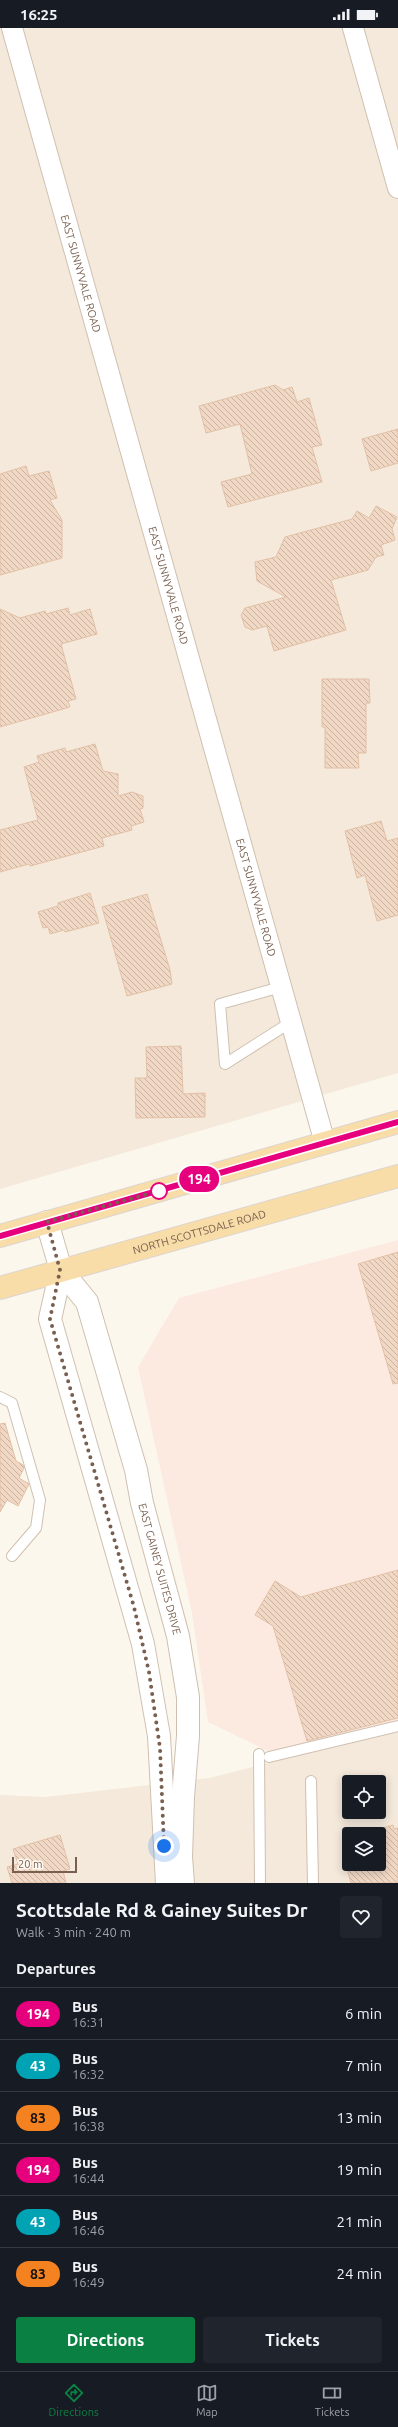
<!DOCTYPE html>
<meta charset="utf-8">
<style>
body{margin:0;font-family:Ubuntu,sans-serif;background:#20242c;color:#f1f3f6;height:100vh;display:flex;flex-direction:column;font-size:15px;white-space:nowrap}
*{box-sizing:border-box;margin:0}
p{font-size:13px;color:#9ea1a6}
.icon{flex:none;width:22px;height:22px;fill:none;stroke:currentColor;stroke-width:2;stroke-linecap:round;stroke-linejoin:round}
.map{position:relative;height:1855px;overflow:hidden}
.panel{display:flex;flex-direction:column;background:#171b24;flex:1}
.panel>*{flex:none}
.badge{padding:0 8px;border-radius:13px;font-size:14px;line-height:26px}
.fabs{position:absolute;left:342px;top:1747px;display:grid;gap:8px}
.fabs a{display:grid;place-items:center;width:44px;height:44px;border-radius:4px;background:#171b24;box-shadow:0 2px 10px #0003;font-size:20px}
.scale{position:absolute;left:12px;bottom:10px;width:65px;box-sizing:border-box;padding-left:4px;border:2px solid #785f4f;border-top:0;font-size:11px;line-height:14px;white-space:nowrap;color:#785f4f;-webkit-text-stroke:3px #fffbf3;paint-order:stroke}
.you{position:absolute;width:20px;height:20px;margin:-10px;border:3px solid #fff;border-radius:50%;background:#1a73e8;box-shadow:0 0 0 6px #1a73e833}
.map>.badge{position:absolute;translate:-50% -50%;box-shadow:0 0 0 2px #fff}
h2{padding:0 16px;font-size:15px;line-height:36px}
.round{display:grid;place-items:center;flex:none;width:42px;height:42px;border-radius:4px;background:#20242c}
.headline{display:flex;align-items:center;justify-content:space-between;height:68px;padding:0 16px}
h1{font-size:19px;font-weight:600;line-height:30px}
.button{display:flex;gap:8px;margin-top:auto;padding:8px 16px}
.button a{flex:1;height:46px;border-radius:4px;background:#0b8043;color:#fff;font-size:16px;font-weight:600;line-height:46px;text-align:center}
.button a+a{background:#20242c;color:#f1f3f6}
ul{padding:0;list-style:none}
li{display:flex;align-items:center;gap:12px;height:52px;padding:0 16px;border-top:1px solid #363941}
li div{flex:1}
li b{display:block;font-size:15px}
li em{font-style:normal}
li .badge{min-width:44px;font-weight:700;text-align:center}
.status{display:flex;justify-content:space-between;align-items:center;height:28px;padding:0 20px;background:#171b24;direction:ltr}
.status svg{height:11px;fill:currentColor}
.tabs{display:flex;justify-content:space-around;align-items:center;height:56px;border-top:1px solid #363941;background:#171b24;font-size:11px;color:#9ea1a6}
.tabs a{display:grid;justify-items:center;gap:2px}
.tabs .current{color:#0b8043}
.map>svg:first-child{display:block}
.residential{fill:#f4e9db;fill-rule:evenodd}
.commercial{fill:#fceae1}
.building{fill:url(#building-back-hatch);stroke:#e3c0a5}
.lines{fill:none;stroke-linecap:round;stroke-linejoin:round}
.service-casing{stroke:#cfc0b1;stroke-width:12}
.minor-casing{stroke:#cfc0b1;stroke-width:22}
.tertiary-casing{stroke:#cfc0b1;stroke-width:24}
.primary-casing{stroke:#dcd5d1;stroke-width:24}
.service{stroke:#fff;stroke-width:10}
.minor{stroke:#fff;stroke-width:20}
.tertiary{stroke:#fff;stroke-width:22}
.primary{stroke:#f8dda8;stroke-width:22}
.line-casing{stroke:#fff;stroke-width:9}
.line{stroke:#e6007e;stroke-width:6}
.walk{stroke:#785f4f;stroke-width:4;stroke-dasharray:0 7.2}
.stop-dot{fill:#fff;stroke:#e6007e;stroke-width:2}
.labels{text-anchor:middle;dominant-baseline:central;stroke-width:3;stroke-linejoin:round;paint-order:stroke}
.street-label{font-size:11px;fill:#785f4f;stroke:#fffbf3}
</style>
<div class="status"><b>16:25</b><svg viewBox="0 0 49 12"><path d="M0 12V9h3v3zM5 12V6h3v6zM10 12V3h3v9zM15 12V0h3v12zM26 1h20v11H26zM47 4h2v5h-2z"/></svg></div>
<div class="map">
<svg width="398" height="1855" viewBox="0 0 398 1855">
<defs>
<pattern id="building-back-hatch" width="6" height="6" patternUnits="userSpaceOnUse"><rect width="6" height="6" fill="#f1d8c5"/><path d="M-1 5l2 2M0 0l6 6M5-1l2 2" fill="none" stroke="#c8b2a2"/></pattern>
</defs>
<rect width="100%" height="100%" fill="#fcf7ec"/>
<path class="residential" d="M0,0H398V1045L0,1161Z
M398,1701V1855H0V1767L45,1769L210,1750ZM349,1754H379V1784H349ZM349,1806H379V1836H349Z"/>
<path class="commercial" d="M398,1212V1698L280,1729L208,1694L192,1585L138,1339L179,1270Z"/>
<path class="building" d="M275,357L283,362L292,359L297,374L309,370L322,417L312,419L322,454L228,479L221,454L252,446L240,396L206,405L199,378Z
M398,401V435L371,443L362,411Z
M26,438L29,448L49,443L57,470L50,472L62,492V530L0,547V446Z
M376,478L397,489L392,501L395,512L381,517L384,527L376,529L368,542L331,552L346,602L274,623L267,598L252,602L245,599L241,587L245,580L286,569L257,553L255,534L276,529L285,509L352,491L357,483L369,490Z
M68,580L70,587L90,581L97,606L61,616L76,671L68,673L70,679L0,699V581L20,590L45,583L46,586Z
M322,651H369L370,675H366V725H358L359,740H325V699H322Z
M95,716L103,743L118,746V768L132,764L143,768V780L140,781L144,794L131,798L132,802L102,810L104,818L30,838L29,836L0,844V802L38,792L24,739L39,734L37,728L65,720L66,724Z
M381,793L387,813L398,810V887L377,893L365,847L357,850L345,803Z
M90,865L99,895L65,904L64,902L50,906L48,899L43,900L38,884L58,878V875Z
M147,866L170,942L172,956L127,968L102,879Z
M181,1018L183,1066L205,1065V1089L136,1090L135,1050H147L146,1019Z
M398,1224V1355L393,1356L358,1236Z
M5,1395L16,1433L23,1437L24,1440L19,1450L29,1456L18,1478L7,1472L0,1484V1396Z
M398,1542V1690L307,1713L273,1598L255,1587L275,1553L301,1569Z
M393,1797L394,1801L398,1800V1855H351L343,1826L349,1825V1836H379V1801Z
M60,1807L70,1841L63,1843L66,1855H12L7,1839L18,1836L13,1821Z"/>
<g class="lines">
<g class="service-casing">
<path id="service" d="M281,959L220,976L225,1036L291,994
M0,1369L12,1375L40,1472L36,1500L12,1528
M259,1726L260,1855
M269,1729L398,1698
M311,1753L313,1855"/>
</g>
<g class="minor-casing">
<g id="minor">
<path id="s1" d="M12,0L325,1115"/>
<path d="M353,0L398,160"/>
</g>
</g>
<g class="tertiary-casing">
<g id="tertiary">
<path id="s2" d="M47,1194L61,1242L87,1274L136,1442L142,1475L178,1608L188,1669V1708L183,1769L181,1829L183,1855"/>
<path d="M61,1242L50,1291L143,1616L159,1708L167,1855"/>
</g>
</g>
<g class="primary-casing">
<g id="primary">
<path d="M0,1208L398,1094"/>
<path id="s3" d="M0,1260L398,1148"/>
</g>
</g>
<use href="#service" class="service"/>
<use href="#minor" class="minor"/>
<use href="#tertiary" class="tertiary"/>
<use href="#primary" class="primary"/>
</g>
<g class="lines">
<g class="line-casing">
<path id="line" d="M0,1208L398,1094"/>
</g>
<use href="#line" class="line"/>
<path class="walk" d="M159,1163L47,1194L60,1242L50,1291L134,1579L149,1644L160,1720L164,1818"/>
</g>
<circle class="stop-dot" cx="159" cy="1163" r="8"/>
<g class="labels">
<g class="street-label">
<text stroke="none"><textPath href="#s1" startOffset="255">EAST SUNNYVALE ROAD</textPath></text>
<text stroke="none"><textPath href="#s1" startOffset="579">EAST SUNNYVALE ROAD</textPath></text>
<text stroke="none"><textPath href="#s1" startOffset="903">EAST SUNNYVALE ROAD</textPath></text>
<text stroke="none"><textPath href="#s3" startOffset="207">NORTH SCOTTSDALE ROAD</textPath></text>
<text stroke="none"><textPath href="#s2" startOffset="368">EAST GAINEY SUITES DRIVE</textPath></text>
</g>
</g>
</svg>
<div class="fabs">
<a><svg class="icon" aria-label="locate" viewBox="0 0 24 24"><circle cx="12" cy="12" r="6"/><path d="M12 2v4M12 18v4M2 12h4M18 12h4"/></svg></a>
<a><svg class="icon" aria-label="layers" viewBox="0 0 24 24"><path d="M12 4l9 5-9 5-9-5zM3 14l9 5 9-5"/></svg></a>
</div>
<div class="scale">20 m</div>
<div class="you" style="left:164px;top:1818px"></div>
<b class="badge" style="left:199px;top:1151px;background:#e6007e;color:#fff">194</b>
</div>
<section class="panel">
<div class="headline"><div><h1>Scottsdale Rd &amp; Gainey Suites Dr</h1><p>Walk · 3 min · 240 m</p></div><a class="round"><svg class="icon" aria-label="heart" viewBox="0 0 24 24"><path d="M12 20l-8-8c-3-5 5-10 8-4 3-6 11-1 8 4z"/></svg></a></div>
<h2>Departures</h2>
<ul>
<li><span class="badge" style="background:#e6007e;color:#fff">194</span><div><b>Bus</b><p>16:31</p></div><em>6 min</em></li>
<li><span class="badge" style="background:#00a3b4;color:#fff">43</span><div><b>Bus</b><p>16:32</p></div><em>7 min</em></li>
<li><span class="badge" style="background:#f58220;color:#111">83</span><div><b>Bus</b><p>16:38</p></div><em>13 min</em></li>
<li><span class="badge" style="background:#e6007e;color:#fff">194</span><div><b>Bus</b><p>16:44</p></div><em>19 min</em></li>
<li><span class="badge" style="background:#00a3b4;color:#fff">43</span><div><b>Bus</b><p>16:46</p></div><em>21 min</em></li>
<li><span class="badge" style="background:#f58220;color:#111">83</span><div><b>Bus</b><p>16:49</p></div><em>24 min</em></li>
</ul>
<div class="button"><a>Directions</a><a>Tickets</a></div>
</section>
<nav class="tabs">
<a class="current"><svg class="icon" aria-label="directions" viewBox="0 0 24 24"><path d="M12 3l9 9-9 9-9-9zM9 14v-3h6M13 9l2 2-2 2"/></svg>Directions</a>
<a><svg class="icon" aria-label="map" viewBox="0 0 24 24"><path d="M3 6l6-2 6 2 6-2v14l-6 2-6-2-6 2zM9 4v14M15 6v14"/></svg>Map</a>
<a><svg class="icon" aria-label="tickets" viewBox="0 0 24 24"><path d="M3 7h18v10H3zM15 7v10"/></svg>Tickets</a>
</nav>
